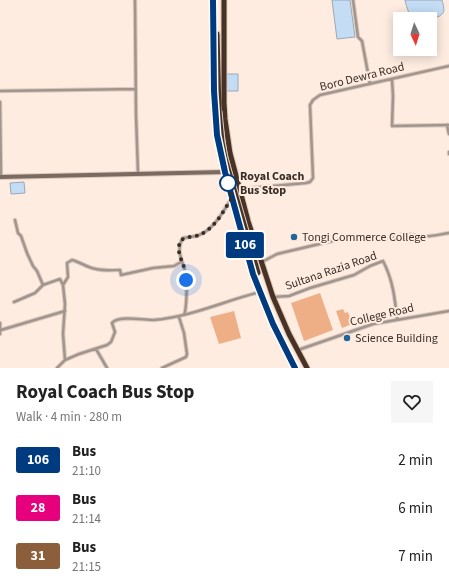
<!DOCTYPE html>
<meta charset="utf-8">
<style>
body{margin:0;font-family:"Source Sans 3",sans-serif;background:#f6f6f6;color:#222;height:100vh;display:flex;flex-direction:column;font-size:15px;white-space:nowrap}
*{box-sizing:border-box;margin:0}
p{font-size:13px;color:#767676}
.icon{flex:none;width:22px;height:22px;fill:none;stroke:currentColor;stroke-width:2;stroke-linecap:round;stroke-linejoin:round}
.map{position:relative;height:368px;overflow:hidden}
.details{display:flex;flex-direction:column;background:#fff;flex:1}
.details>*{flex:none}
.badge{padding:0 8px;border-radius:3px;font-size:14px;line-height:26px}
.needle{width:26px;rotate:176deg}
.tools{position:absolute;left:393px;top:12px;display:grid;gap:8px}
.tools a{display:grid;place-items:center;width:44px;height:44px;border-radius:0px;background:#fff;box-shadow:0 2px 10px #0003;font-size:20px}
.you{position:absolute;width:20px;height:20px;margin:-10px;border:3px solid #fff;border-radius:50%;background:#1a73e8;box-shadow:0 0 0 6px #1a73e833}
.map>.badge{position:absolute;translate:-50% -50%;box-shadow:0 0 0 2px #fff}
.round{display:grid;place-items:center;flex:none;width:42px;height:42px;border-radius:0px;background:#f6f6f6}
.summary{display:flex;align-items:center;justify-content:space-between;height:68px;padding:0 16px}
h1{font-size:19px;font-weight:700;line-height:30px}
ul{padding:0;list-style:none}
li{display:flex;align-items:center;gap:12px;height:48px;padding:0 16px}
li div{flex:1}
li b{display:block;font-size:15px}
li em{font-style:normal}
li .badge{min-width:44px;font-weight:700;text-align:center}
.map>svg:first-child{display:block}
.green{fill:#eeae86}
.water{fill:#c4ddf4;stroke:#9aa8b6}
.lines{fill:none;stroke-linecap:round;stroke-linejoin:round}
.street-casing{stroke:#dbcabf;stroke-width:4.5}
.secondary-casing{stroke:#dbcabf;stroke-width:6}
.highway-casing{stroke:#dbcabf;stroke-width:7}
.street{stroke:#a1958d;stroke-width:2.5}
.secondary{stroke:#7b6a5f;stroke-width:4}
.highway{stroke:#493223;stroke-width:5}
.highway-bridge-casing{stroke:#dbcabf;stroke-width:7;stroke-linecap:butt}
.highway-bridge{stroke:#493223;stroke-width:5}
.line-casing{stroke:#fff;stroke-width:9}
.line{stroke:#003b80;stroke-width:6}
.walk{stroke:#392e26;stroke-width:4;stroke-dasharray:0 7.2}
.stop-dot{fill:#fff;stroke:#003b80;stroke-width:2}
.poi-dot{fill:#21659a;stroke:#feece1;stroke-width:1.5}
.labels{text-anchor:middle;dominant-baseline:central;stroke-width:4;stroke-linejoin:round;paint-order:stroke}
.street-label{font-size:12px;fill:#392e26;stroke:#feece1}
.stop-label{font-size:12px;font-weight:bold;fill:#392e26;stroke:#feece1;text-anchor:start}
.poi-label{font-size:12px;fill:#392e26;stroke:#feece1;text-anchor:start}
</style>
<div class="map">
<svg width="449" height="368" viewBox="0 0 449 368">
<rect width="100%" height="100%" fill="#feece1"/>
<path class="green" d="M320,293L333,330L304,341L291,303Z
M343,309L345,313L348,312L352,324L342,328L336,311Z
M234,311L241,338L219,344L210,317Z"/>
<path class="water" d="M332,0H350L355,37L337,39Z
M405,0H442C443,4 445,9 443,13C438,21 415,21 410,15C409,14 405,2 405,0Z
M226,74H238V91H226Z
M24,182L25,193L11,194L10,183Z"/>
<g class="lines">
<g class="street-casing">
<path id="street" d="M135,0L136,115L138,173
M353,0L358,37L362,41L370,84
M392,79L393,96L392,126L449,125
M0,91L136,89
M0,102L1,177
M447,125L449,134
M449,152V154
M240,189L306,183L310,182L313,178L310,105L313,100L320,95L449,66
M15,220L18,233L21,236L27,253L33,266L37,271L43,285
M262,262L277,254L349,237L393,238C404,231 413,236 424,236C432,237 441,234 449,233
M273,297L289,296L310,288L354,275L370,266L383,261C393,280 395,299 397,319
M14,302L35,293L43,285L60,279L63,285
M184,315C187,309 187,280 186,274C183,262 175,250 183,238C188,237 194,237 199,235C214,229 223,212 231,199
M0,323V334
M1,330L65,311
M96,349L107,368
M298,350L373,324L449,311
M65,360L63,334L65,304L63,285L68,277L67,263L72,260C80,262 88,268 96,269C104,271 112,270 120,270L121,275L153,268L174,266L181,262
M57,368L65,360L79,354L107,345L111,342L115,332L112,323C118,315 143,320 153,320C191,317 224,301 260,292
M162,368L186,357L187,354L184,333L179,317"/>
</g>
<g class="secondary-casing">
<path id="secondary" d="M0,177L225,172"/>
</g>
<g class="highway-casing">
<path id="highway" d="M213,0L214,91L217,135L225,172L253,274L273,324L295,368
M224,0V103L225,119L230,153L248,221L273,297L289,334L307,368
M217,34L219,111"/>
</g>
<use href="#street" class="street"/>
<use href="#secondary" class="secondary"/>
<use href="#highway" class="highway"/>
<g class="highway-bridge-casing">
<path id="highway-bridge" d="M219,111L222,142L225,158L258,273"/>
</g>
<use href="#highway-bridge" class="highway-bridge"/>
</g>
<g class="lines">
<g class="line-casing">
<path id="line" d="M213,0L214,91L217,135L225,172L253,274L273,324L295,368"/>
</g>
<use href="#line" class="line"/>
<path class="walk" d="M186,280C188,269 177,257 179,246C180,235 192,238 199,235C215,229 223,211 232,198L228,183"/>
</g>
<circle class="stop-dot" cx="228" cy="183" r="8"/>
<g class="poi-dot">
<circle cx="294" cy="237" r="4"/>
<circle cx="347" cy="338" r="4"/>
</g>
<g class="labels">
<g class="street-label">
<text transform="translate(362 77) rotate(-14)">Boro Dewra Road</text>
<text transform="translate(331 271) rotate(-19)">Sultana Razia Road</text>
<text transform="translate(382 315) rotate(-13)">College Road</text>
</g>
<g class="stop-label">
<text x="240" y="176">Royal Coach<tspan x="240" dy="14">Bus Stop</tspan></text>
</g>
<g class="poi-label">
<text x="302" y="237">Tongi Commerce College</text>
<text x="355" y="338">Science Building</text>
</g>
</g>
</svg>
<div class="tools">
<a><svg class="needle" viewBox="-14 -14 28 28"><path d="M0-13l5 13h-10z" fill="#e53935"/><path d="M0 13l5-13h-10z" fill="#767676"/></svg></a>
</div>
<div class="you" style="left:186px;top:280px"></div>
<b class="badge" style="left:245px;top:245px;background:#003b80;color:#fff">106</b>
</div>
<section class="details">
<div class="summary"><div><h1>Royal Coach Bus Stop</h1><p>Walk · 4 min · 280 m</p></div><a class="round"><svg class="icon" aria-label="heart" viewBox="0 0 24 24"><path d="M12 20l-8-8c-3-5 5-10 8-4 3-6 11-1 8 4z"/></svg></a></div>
<ul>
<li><span class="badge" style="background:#003b80;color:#fff">106</span><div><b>Bus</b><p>21:10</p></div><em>2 min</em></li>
<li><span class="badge" style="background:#e6007e;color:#fff">28</span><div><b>Bus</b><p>21:14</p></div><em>6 min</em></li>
<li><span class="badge" style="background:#8b5e3c;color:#fff">31</span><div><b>Bus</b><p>21:15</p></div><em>7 min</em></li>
</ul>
</section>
